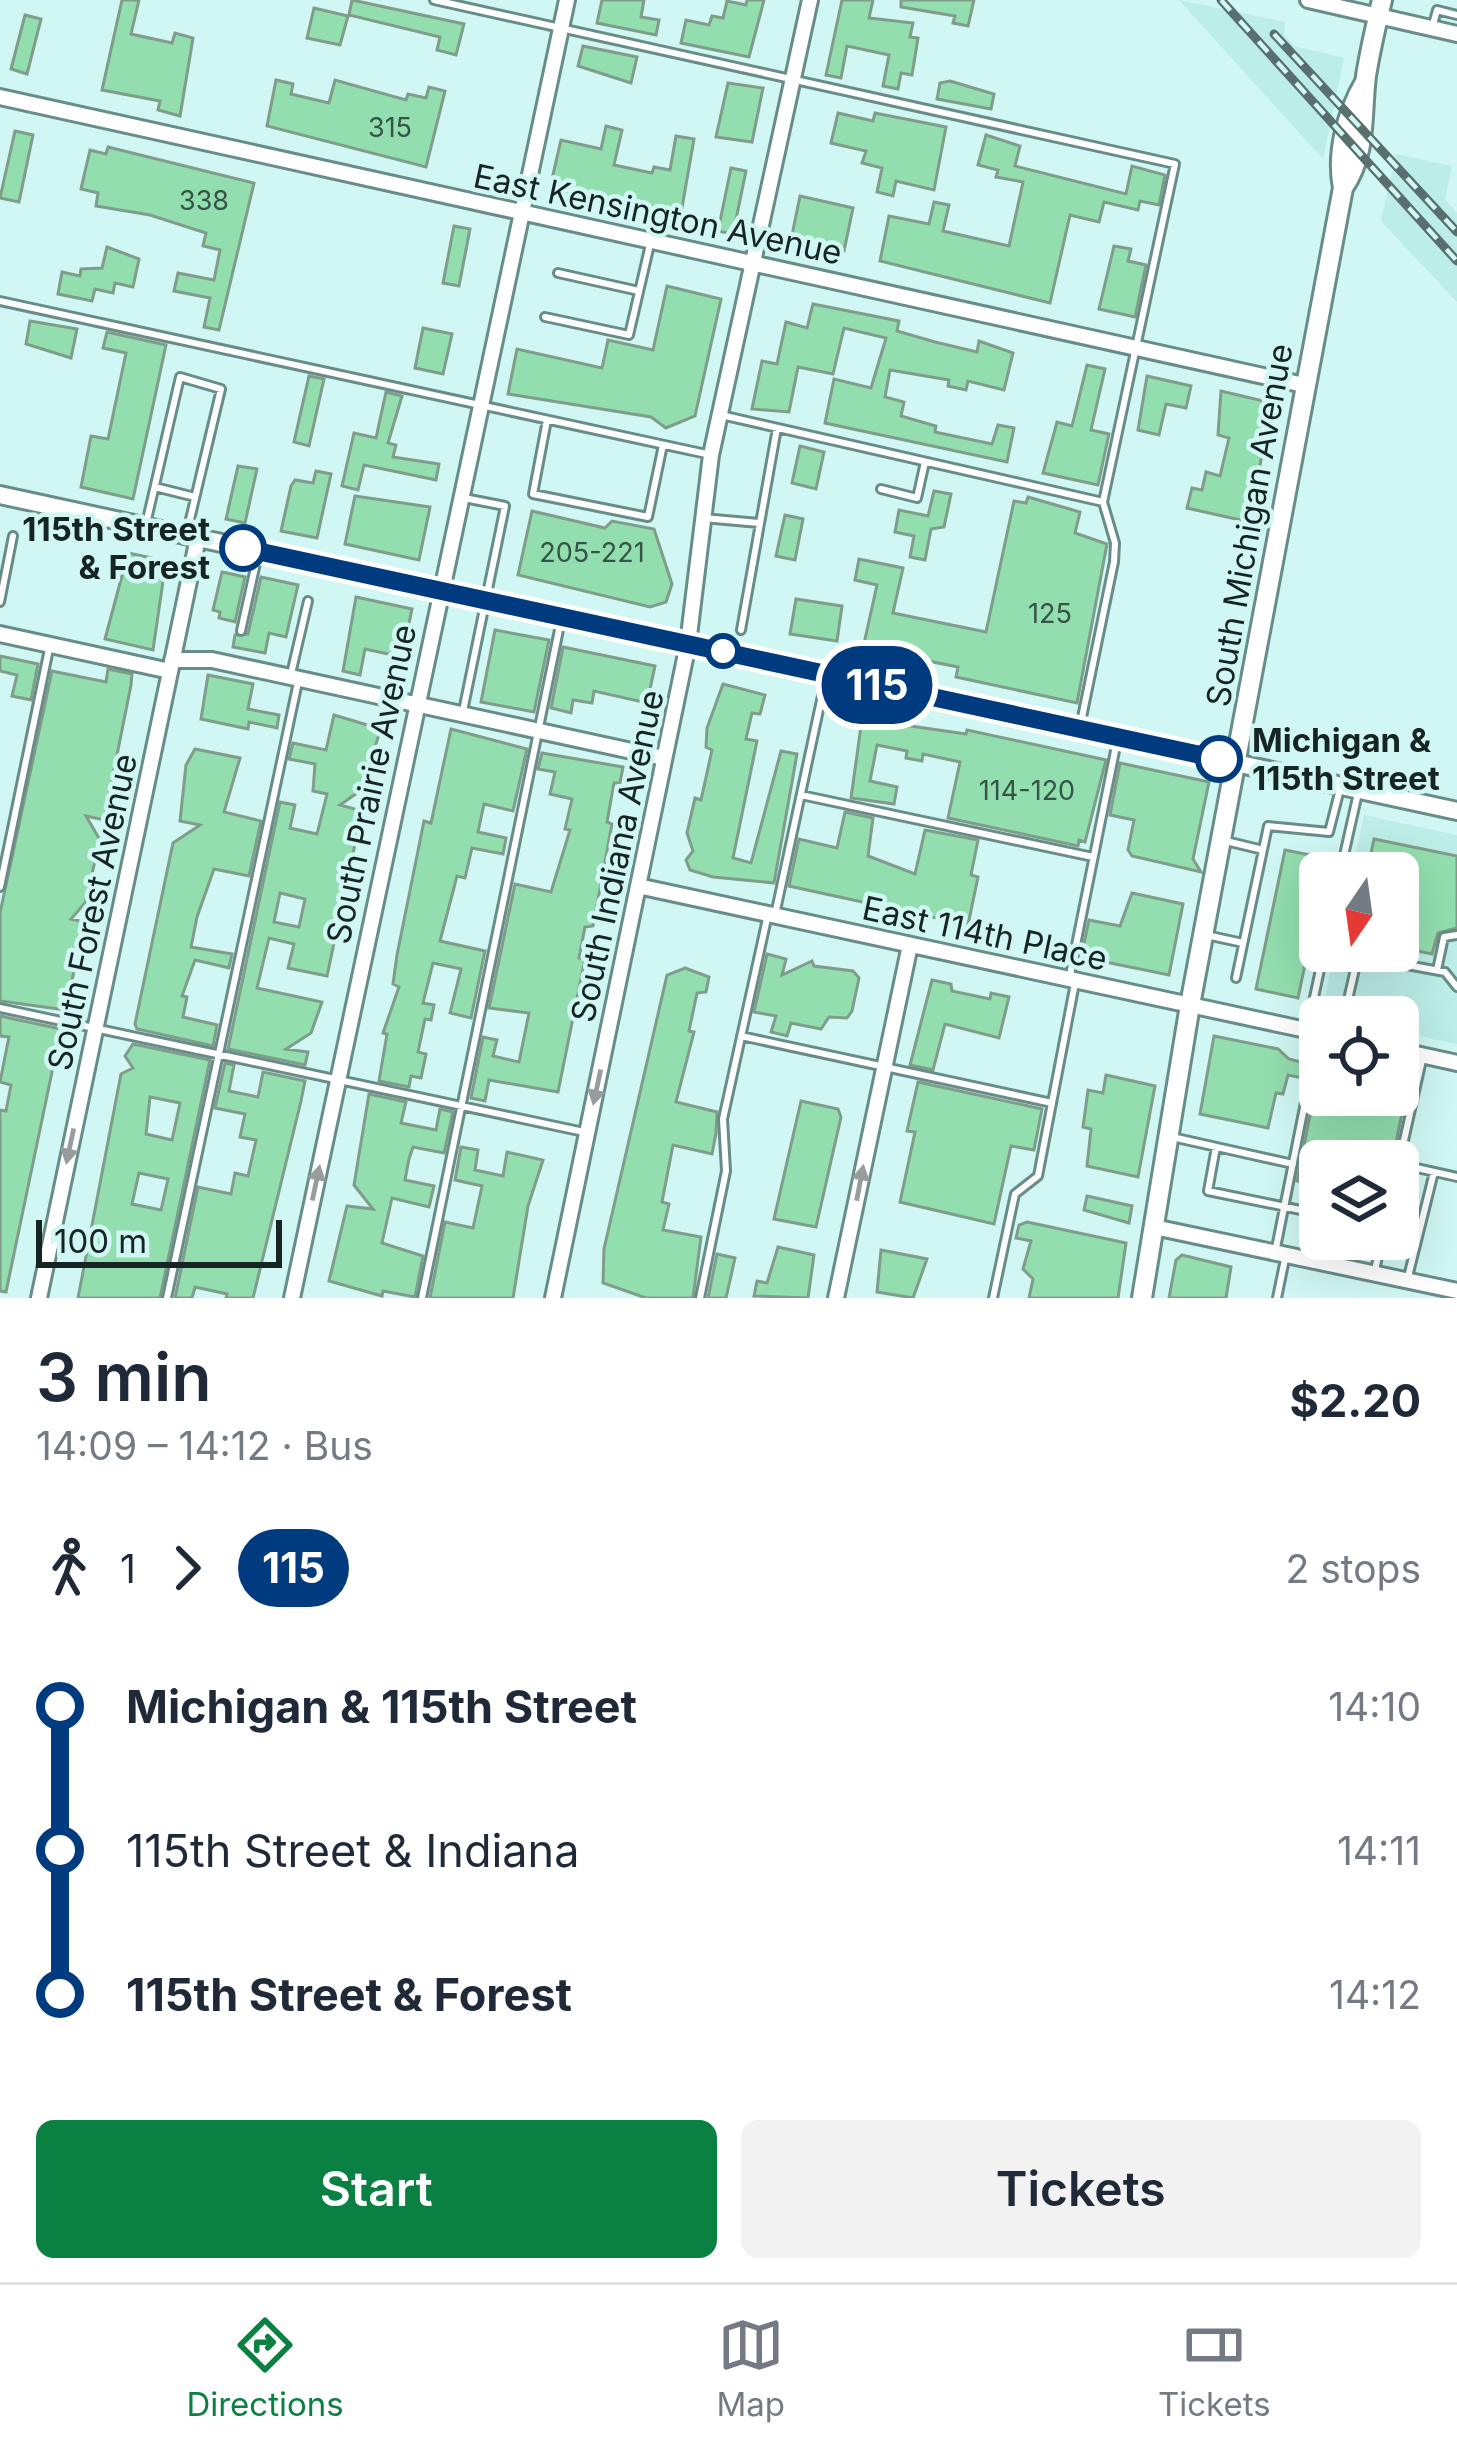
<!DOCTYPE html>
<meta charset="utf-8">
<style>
body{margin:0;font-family:Inter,sans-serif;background:#f2f2f3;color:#1f2937;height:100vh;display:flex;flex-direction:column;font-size:45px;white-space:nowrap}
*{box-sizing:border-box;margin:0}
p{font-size:39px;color:#747a83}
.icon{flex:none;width:66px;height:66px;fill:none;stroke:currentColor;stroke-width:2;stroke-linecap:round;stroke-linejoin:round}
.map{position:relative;height:1298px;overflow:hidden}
.details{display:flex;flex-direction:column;background:#fff;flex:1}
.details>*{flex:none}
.badge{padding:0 24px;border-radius:39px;font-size:42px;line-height:78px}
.needle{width:78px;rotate:193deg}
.controls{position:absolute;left:1299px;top:852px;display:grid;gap:24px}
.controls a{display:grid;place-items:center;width:120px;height:120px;border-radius:18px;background:#fff;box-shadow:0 12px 48px #0002;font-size:60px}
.scale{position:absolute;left:36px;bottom:30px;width:246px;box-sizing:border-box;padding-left:12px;border:6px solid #162523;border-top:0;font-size:33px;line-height:42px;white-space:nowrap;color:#162523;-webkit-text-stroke:9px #d0f7f3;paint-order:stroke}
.map>.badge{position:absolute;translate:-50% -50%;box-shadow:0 0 0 6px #fff}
.legs{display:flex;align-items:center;gap:18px;height:132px;padding:0 36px;font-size:39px}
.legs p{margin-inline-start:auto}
.summary{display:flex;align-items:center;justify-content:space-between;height:204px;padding:0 36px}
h1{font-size:66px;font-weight:600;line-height:90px}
.primary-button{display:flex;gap:24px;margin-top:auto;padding:24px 36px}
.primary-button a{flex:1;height:138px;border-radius:18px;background:#0b8043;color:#fff;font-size:48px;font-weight:600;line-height:138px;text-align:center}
.primary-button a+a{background:#f2f2f3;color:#1f2937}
ul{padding:0 36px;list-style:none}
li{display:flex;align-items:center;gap:42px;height:144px;font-size:45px}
li i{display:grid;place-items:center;width:18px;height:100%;margin:0 15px;background:currentColor}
li i::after{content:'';width:30px;height:30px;margin:-15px;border:9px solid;border-radius:50%;background:#fff}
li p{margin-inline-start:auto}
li:first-child i{background:linear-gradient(#0000 50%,currentColor 0)}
li:last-child i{background:linear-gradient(currentColor 50%,#0000 0)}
.tabs{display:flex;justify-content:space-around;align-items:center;height:168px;border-top:3px solid #e0e1e3;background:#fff;font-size:33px;color:#747a83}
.tabs a{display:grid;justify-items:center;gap:6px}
.tabs .active{color:#0b8043}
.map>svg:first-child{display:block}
.built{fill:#bcede7}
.building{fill:#93deaf;stroke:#809c8a;stroke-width:3;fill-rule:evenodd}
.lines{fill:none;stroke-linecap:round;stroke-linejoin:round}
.service-casing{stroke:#688d89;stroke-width:12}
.minor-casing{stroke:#688d89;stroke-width:20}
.tertiary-casing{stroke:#688d89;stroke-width:22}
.secondary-casing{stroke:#688d89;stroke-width:24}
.service{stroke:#fff;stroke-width:6}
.minor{stroke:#fff;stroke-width:14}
.tertiary{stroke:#fff;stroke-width:16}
.secondary{stroke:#fff;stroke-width:18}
.rail-casing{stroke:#586f6d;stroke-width:9}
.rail{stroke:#d0f7f3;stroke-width:4.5;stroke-dasharray:14;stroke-linecap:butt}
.oneway{fill:#969d9c}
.line-1-casing{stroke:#fff;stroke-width:27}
.line-1{stroke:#003b80;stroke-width:18}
.stop-1-dot{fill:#fff;stroke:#003b80;stroke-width:6}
.labels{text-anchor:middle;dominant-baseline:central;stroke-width:9;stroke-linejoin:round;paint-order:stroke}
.number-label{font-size:27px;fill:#355346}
.street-label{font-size:33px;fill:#162523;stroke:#d0f7f3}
.stop-label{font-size:33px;font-weight:bold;fill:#162523;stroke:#d0f7f3;text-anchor:end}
</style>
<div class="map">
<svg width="1457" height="1298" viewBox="0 0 1457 1298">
<rect width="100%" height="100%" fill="#d0f7f3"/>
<path class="built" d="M1179,0L1285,22L1284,35L1294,46L1344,58L1323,159Z
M1396,154L1452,166L1445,200L1457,213V302L1381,221Z
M1364,815L1457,835V1044L1398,1031V1017L1321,1015L1335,951H1398V873H1352Z"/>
<path class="building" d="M122,0H139L131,34L172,43L175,33L193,38L180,116L158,110L160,101L102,90Z
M352,0L464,24L456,55L437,50L440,37L349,15Z
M602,0H644L641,17L659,20L656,35L597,23Z
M747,0H764L749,57L681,43L686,20L709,25L712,16L723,18L727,1L746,5Z
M842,0H873L869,18L913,23L910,37L918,38L912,75L901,73L898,89L883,86L889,55L847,46L841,78L826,75Z
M901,0H974L968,26L953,23L955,16L901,7Z
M314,8L348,16L340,45L307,38Z
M25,15L41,19L27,74L11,69Z
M583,46L637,57L631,83L578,66Z
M276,80L293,84L291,94L329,103L335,80L406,100L408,94L426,98L429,87L445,91L426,167L267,126Z
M950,81L994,94L991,109L937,99L940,83Z
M728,83L763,88L752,142L716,137Z
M838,113L873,121L875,113L946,127L934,190L896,181L893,196L877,192L882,168L862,163L866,151L831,143Z
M606,126L622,130L614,165L652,173L654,167L670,170L676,136L694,139L680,219L662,216L663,209L607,198L605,206L549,192L561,140L601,149Z
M15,131L33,135L19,202L0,198Z
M986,135L1020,146L1015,166L1126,194L1132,166L1165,175L1159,205L1140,201L1138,210L1104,202L1099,222L1070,215L1050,303L880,261L889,216L929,224L934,202L949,205L943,231L1009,246L1023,182L996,177L998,170L978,165Z
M108,147L254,183L219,330L204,327L210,298L174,291L178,273L214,280L220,250L203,246L206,233L150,215L96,206L98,193L81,189L90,150L106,154Z
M731,168L746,171L733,234L718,231Z
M800,196L853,208L844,251L791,240Z
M454,226L470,229L459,286L443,283Z
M1114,246L1131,249L1128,261L1146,265L1135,317L1099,309Z
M107,247L139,259L133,287L115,283L113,293L95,289L92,301L58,294L62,272L80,276L81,269L102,268Z
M667,286L721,299L695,416L666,428L651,417L508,394L517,349L602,368L608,340L653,350Z
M813,304L899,321L897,331L935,342L977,352L979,341L1013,353L1004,390L968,381L966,390L948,386L949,380L890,370L885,397L904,402L901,416L936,426L935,432L992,444L998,425L1014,428L1007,462L825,423L834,379L871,388L886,338L844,328L833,374L798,367L789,412L752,409L762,361L777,364L786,322L807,328Z
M30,321L77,329L71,358L26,344Z
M423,328L452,334L443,374L415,368Z
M107,332L166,345L133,499L81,487L91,436L108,439L126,353L103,348Z
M1087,365L1105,369L1091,430L1109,434L1098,485L1043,473L1057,422L1072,426Z
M309,376L324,379L309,446L294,442Z
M1147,376L1191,386L1186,408L1166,404L1159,435L1138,430Z
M1221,391L1272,403L1249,522L1187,508L1192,488L1202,490L1206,472L1220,476L1229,438L1218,435Z
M386,392L402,396L388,443L396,445L393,457L439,464L436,480L364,465L358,490L342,486L354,433L376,438Z
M800,446L824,452L816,489L792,483Z
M238,466L257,469L245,523L226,519Z
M316,471L331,474L317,538L281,531L291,486L295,480L313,483Z
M934,491L951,494L944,527L931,529L925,560L910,557L914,536L895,532L899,510L928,516Z
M355,496L430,507L419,560L345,544Z
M1028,497L1080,512L1075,533L1107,544L1077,703L956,677L958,667L863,648L877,585L855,580L859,559L903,568L893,613L986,632L1014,501L1026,503Z
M532,511L605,528L612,521L654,529L672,584L666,602L650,607L518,575Z
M785,515L803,519L795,560L776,556Z
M128,553L166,561L153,650L105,639Z
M222,572L245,577L235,622L219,618L220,612L213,610Z
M261,577L298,585L286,637L269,633L265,653L233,647L235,635L248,634Z
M356,597L412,609L402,657L365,649L360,675L343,671Z
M796,599L842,606L837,641L790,634Z
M495,630L549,640L534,712L481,702Z
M563,647L655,666L647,703L594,691L592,703L573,700L571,713L551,708Z
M0,656L38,664L31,700L12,696L17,675L0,671Z
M108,669L132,674L131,685L104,820L86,816L100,840L85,903L71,919L84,922L66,1010L0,1001V913L52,671L106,682Z
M208,675L253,684L248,709L279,715L277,728L249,722L248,729L201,719Z
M723,684L765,695L760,714L752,713L746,739L757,741L733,858L751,863L781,751L797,754L774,883L713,877L690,870L686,860L693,851L687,833L695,798L701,800L712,750L706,747L707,728Z
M334,715L381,729L360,791L340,805L362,811L327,976L288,968L294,944L269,938L257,988L322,1002L311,1033L286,1049L308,1052L305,1065L228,1049L280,802L295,805L290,828L317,834L327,794L313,791L315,764L289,759L293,743L326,750ZM280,893L305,899L299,927L274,922Z
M862,719L966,734L967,730L1106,760L1085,842L1079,840L1078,846L948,818L960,762L923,754L922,761L906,758L907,751L877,745L870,781L897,787L894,804L851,798Z
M451,729L527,749L513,811L484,804L478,832L506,838L503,854L472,848L465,878L457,876L440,941L485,951L471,1018L450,1013L461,969L433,963L423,1003L434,1005L431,1020L425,1019L418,1052L426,1054L421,1078L411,1076L409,1087L379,1081L387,1034L383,1033L399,987L393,984L397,955L424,821L431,823Z
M195,749L240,758L224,812L261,821L249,876L214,869L197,917L191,947L232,954L229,968L195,960L182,996L187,997L183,1017L217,1025L213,1046L137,1029L135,1024L173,843L200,825L180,821L186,765Z
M542,753L623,767L620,783H614L607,822L612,824L593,926L585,927L579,958L585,959L558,1092L489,1080L485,1101L471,1098L483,1037L497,1040L493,1056L519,1062L529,1013L489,1008L515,884L551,892L570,830L565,829L572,799L550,794L555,772L538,769Z
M1120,763L1209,782L1193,859L1201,872L1132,856L1128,850L1134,820L1110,815Z
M845,812L873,818L868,856L915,874L925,830L978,840L971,875L978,877L968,925L789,886L799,839L837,848Z
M1374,839L1457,856V928L1438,933L1432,954L1398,947V873H1367Z
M1285,850L1335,860L1333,873H1320V938L1311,936L1298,998L1256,989Z
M1132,893L1183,904L1169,975L1081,957L1089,920L1120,926Z
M767,954L786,959L782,975L812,961L814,966L853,971L859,978L852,1011L847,1018L829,1017L821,1029L791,1023L787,1036L771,1032L776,1016L754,1012Z
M685,968L709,977L706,992L697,993L689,1031L694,1032L676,1102L717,1112L716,1133L712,1154L673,1145L662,1202L669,1204L663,1230L701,1237L693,1298H646L603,1283L604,1249L667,975Z
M932,980L951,984L952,991L990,999L991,993L1009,997L999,1038L945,1024L933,1070L910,1065Z
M0,1016L61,1029L6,1292L0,1291V1110L6,1111L11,1085L0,1082L9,1037L0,1036Z
M1214,1036L1278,1049L1289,1059L1305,1063L1302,1078L1288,1075L1283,1094L1276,1093L1268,1128L1200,1114Z
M133,1044L210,1060L160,1298H78L121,1074L133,1068L125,1056ZM150,1097L180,1103L172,1140L146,1134ZM139,1173L168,1179L161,1210L132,1204Z
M225,1063L234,1065L229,1091L258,1097L263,1072L305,1081L301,1101L253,1298H226L227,1294L195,1287L192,1298H175L198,1187L231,1194L235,1173L248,1176L256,1140L240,1137L245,1114L215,1108Z
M1106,1075L1155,1086L1138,1177L1087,1166L1091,1129L1083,1127L1088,1090L1103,1093Z
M918,1082L1042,1109L1034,1150L1011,1146L994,1224L900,1202L915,1132L907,1131Z
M369,1094L406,1102L401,1123L436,1130L440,1109L453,1112L444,1153L413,1147L409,1159L405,1180L434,1186L429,1207L392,1198L382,1243L423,1256L415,1297L383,1291L382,1296L329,1281L347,1206L373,1209L354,1185Z
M1314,1095H1406L1392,1161H1320V1185L1297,1181Z
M801,1101L838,1109L841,1117L816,1227L774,1219Z
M461,1147L478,1150L475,1170L503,1176L507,1152L543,1160L528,1206L513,1298H430L445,1222L473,1228L482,1186L455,1180Z
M1087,1196L1132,1206L1129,1223L1084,1210Z
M1027,1222L1126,1243L1118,1298H1029L1033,1279L1023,1269L1031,1241L1016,1238L1019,1225Z
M778,1247L814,1255L808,1298L754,1296L757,1281L767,1283Z
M881,1250L927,1259L913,1298L877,1292Z
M717,1254L735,1258L726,1298H708Z
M1182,1255L1231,1267L1226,1298H1169L1176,1260Z"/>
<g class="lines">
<g class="service-casing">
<path id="service" d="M434,0L1175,164L1103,502L1115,543L1114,562L1080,727
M1432,28L1437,10L1457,15
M558,273L639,291
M0,301L711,455
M545,317L629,335L651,240
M721,415L1103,502
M547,420L533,494L648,517L663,445
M155,487L195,497
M881,489L917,498L925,462
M703,518L759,523
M146,524L180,377L221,389L187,532
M0,602L13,536
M741,630L777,428
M241,631L258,554
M291,674L308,601
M463,711L505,506L464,498
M801,795L1093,857
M1226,841L1263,850
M1340,873L1358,793
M0,887L50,644
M775,915L826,677
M1206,935L1243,943
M1437,970L1444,937L1457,935
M1070,975L1117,741
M1236,978L1268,826L1329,832L1340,789
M0,1008L584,1132
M1344,1017L1358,956L1445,972L1457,987
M1307,1030L1324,951
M741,1036L1052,1103
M1172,1137L1293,1164
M1216,1147L1208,1191L1320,1214
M1399,1164L1457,1177
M1398,1167L1422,1060
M1275,1253L1318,1037
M1375,1270L1382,1239
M1408,1277L1434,1172
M167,1298L298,682
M422,1298L561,620
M700,1298L726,1171L723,1119L768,914
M993,1298L1015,1194L1038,1176L1075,983
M1277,1298L1285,1259"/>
</g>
<g class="minor-casing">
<path id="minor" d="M1308,0L1457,34
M0,97L1304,385
M0,634L170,671
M172,660H212L664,758
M638,886L1320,1033
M1398,1050L1457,1063
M1154,1227L1457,1291
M39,1298L198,538
M292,1298L567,0
M553,1298L688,644L711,455L810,0
M836,1298L910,945"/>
</g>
<g class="tertiary-casing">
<path id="tertiary" d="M0,495L1457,811"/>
</g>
<g class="secondary-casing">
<path id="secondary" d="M1343,188C1336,153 1347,113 1365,82
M1142,1298L1190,1005L1343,188C1367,153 1361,116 1366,76C1370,51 1376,25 1382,0"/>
</g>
<use href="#service" class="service"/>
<use href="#minor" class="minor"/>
<use href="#tertiary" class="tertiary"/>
<use href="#secondary" class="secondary"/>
<g class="rail-casing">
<path id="rail" d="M1221,0L1457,261
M1274,34L1457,232"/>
</g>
<use href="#rail" class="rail"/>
</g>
<defs><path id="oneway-solid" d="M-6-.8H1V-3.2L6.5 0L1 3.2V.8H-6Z" transform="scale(3)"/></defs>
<g class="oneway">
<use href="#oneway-solid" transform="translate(597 1087) rotate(102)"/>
<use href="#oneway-solid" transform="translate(70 1146) rotate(102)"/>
<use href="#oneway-solid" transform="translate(316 1183) rotate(-78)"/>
<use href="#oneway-solid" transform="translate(860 1183) rotate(-79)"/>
</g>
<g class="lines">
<g class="line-1-casing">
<path id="line-1" d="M243,548L1219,759"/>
</g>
<use href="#line-1" class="line-1"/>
</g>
<g class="stop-1-dot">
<circle cx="243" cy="548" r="21"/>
<circle cx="723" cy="651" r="15"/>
<circle cx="1219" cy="759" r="21"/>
</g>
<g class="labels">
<g class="number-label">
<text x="390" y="127">315</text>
<text x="204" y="200">338</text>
<text x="592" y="552">205-221</text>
<text x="1050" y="613">125</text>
<text x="1027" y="790">114-120</text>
</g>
<g class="street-label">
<text transform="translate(658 214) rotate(12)">East Kensington Avenue</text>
<text transform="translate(1249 525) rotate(-80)">South Michigan Avenue</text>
<text transform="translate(371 784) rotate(-78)">South Prairie Avenue</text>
<text transform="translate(617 856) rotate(-78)">South Indiana Avenue</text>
<text transform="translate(92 912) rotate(-78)">South Forest Avenue</text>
<text transform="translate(985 933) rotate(12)">East 114th Place</text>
</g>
<g class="stop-label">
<text x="210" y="529">115th Street<tspan x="210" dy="38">&amp; Forest</tspan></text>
<text x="1252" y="740" text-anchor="start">Michigan &amp;<tspan x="1252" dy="38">115th Street</tspan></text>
</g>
</g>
</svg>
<div class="controls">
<a><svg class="needle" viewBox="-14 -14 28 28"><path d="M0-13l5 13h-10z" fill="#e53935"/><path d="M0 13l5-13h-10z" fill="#747a83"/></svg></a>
<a><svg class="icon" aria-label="locate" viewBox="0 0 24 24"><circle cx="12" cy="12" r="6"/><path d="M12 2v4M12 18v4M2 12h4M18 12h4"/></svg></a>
<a><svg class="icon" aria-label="layers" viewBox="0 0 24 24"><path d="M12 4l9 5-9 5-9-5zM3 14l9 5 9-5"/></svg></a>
</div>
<div class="scale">100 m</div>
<b class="badge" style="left:877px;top:685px;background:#003b80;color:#fff">115</b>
</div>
<section class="details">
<div class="summary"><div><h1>3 min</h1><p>14:09 – 14:12 · Bus</p></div><b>$2.20</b></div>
<div class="legs"><svg class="icon" aria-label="walk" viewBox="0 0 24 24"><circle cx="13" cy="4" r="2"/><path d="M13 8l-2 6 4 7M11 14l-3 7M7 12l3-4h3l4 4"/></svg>1<svg class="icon" aria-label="forward" viewBox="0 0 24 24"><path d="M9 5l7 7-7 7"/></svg><b class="badge" style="background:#003b80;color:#fff">115</b><p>2 stops</p></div>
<ul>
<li><i style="color:#003b80"></i><b>Michigan &amp; 115th Street</b><p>14:10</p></li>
<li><i style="color:#003b80"></i><span>115th Street &amp; Indiana</span><p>14:11</p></li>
<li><i style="color:#003b80"></i><b>115th Street &amp; Forest</b><p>14:12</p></li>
</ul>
<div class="primary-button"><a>Start</a><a>Tickets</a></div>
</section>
<nav class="tabs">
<a class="active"><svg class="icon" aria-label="directions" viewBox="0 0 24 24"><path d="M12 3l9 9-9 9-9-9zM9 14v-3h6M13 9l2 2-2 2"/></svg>Directions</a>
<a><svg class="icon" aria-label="map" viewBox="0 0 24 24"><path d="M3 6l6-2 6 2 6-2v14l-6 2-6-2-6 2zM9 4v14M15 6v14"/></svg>Map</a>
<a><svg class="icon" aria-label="tickets" viewBox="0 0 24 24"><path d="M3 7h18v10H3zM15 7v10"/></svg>Tickets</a>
</nav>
